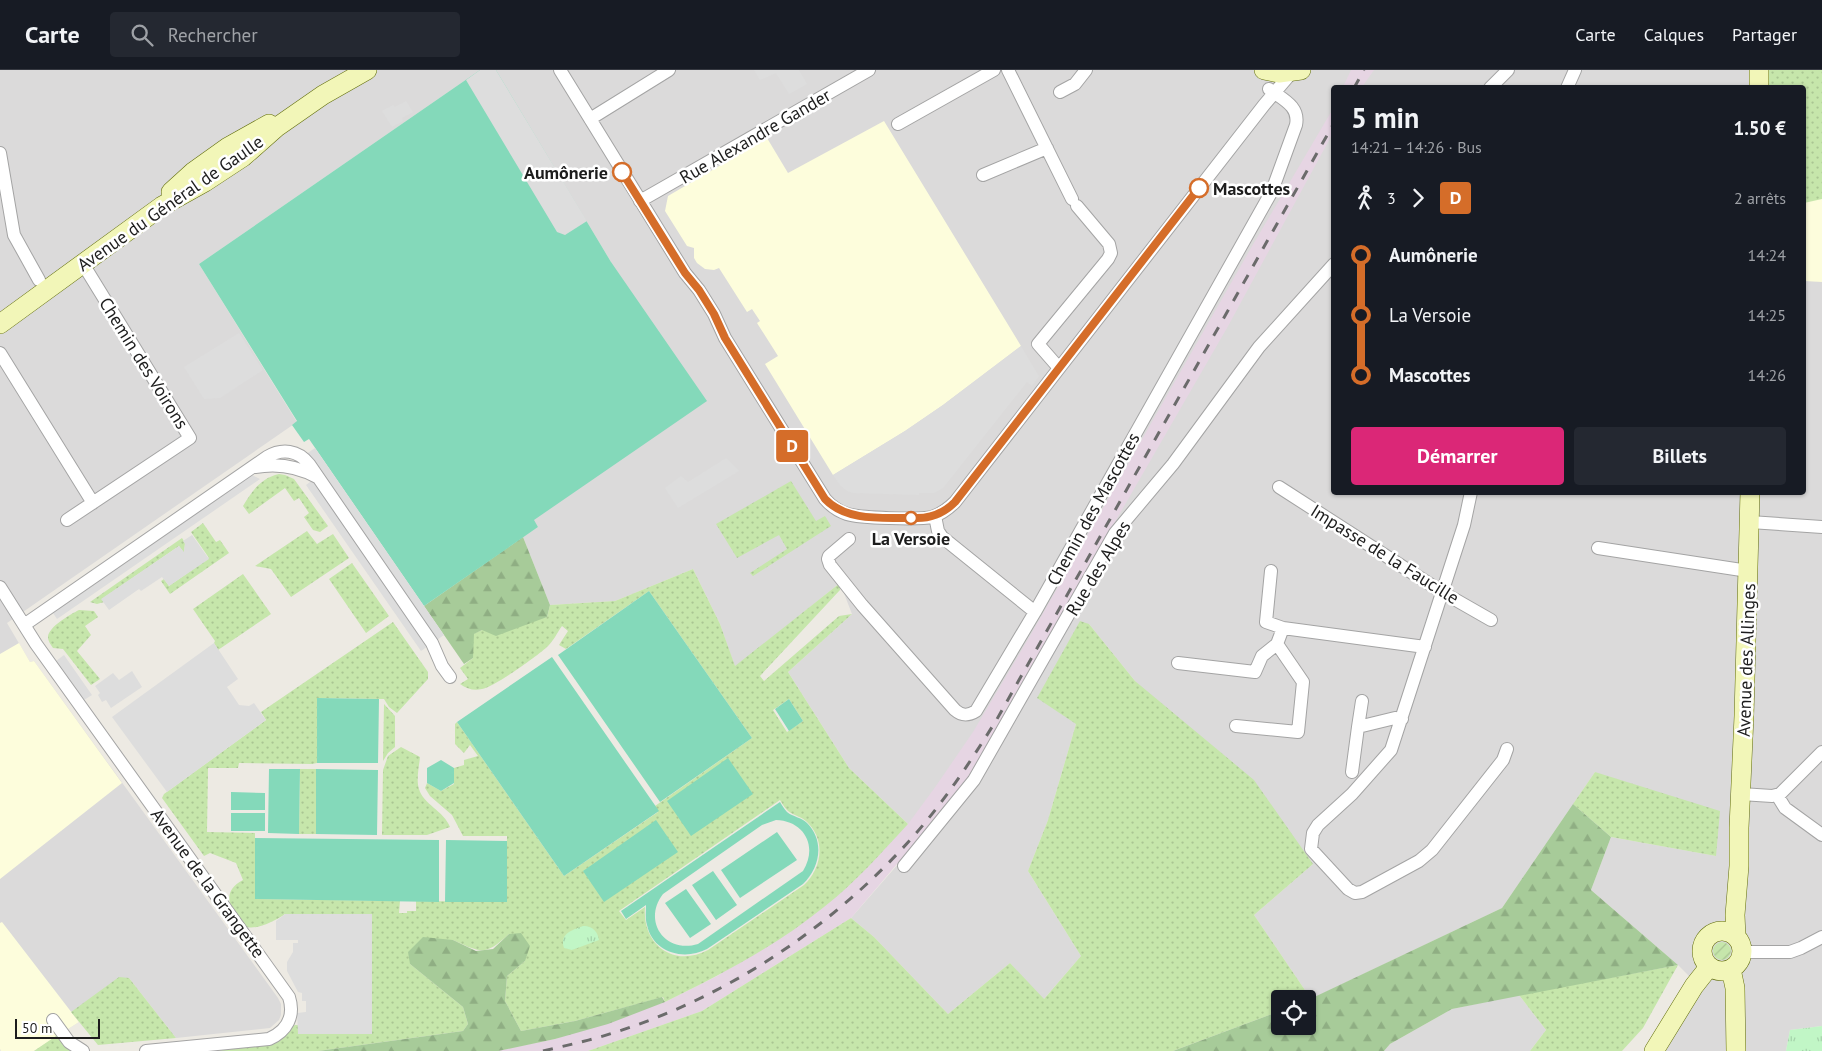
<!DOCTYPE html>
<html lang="fr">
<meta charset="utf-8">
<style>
body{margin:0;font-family:"PT Sans",sans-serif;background:#242831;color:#f1f3f6;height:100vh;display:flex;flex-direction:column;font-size:19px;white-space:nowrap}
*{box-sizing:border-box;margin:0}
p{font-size:16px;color:#9ea1a6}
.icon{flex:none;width:28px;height:28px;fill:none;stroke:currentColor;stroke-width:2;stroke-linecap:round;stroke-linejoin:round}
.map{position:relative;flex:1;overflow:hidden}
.sheet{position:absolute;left:1331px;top:15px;width:475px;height:410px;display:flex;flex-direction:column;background:#171b24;border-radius:5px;box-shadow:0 1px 4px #0004}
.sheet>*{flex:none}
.badge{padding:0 10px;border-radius:4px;font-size:18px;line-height:32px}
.tools{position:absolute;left:1271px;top:920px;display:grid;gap:10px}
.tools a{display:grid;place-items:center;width:45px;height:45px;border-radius:5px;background:#171b24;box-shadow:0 1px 4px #0004;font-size:25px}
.scale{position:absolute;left:15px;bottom:12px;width:85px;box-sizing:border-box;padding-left:5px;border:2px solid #1d1d1d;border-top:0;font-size:14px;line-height:18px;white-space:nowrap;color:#1d1d1d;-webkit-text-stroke:4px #fff;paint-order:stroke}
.map>.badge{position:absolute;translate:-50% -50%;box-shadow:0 0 0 2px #fff}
.legs{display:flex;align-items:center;gap:8px;height:55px;padding:0 20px;font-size:16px}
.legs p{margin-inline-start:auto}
.headline{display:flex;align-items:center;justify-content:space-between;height:85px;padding:0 20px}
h1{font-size:28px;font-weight:600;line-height:38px}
.action{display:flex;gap:10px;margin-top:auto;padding:10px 20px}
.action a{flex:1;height:58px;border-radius:5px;background:#db2777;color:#fff;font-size:20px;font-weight:600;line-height:58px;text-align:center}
.action a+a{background:#242831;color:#f1f3f6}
ul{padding:0 20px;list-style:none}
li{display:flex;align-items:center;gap:18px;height:60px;font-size:19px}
li i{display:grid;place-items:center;width:8px;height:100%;margin:0 6px;background:currentColor}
li i::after{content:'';width:12px;height:12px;margin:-6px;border:4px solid;border-radius:50%;background:#171b24}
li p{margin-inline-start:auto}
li:first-child i{background:linear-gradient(#0000 50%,currentColor 0)}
li:last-child i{background:linear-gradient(currentColor 50%,#0000 0)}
header{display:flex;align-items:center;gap:30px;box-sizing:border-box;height:70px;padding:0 25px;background:#171b24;border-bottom:1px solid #363941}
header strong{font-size:24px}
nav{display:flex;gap:28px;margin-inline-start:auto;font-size:18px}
.search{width:350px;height:45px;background:#242831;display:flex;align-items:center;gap:12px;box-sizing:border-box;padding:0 18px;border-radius:5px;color:#9ea1a6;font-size:19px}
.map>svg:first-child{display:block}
.residential{fill:#dbdada;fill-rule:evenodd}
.industrial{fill:#e6d5e3}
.education{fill:#fdfddc}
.grass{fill:url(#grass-dots);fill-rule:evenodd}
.forest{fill:url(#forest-firs)}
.park{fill:url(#park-tufts)}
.garden{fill:url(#garden-furrows)}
.pitch{fill:#84d9ba;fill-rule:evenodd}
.parking{fill:#ddd}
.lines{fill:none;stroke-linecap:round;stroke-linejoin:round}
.street-casing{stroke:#a4a4a4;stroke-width:14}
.secondary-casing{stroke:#616d0a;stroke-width:20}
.street{stroke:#fff;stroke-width:12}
.secondary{stroke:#f2f6b8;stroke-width:19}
.rail{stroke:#6b6b6b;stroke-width:3;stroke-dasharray:10 10;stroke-linecap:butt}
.line-1-casing{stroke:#fff;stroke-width:11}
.line-1{stroke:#d56d29;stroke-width:8}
.stop-1-dot{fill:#fff;stroke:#d56d29;stroke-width:2.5}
.labels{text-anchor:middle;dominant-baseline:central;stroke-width:5;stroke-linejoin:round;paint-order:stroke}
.street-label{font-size:18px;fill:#1d1d1d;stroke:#fff}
.stop-label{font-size:18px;font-weight:bold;fill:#1d1d1d;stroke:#fff;text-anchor:end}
</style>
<header>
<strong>Carte</strong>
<div class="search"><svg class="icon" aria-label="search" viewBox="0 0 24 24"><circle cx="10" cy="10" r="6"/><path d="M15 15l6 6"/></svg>Rechercher</div>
<nav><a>Carte</a><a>Calques</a><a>Partager</a></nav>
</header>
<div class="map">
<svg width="1822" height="981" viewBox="0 0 1822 981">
<defs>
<pattern id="grass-dots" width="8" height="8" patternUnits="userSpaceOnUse" patternTransform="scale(1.25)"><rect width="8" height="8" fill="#c6e6ab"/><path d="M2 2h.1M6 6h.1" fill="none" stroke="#aac593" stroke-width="1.8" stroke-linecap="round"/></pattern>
<pattern id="forest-firs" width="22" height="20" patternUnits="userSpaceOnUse" patternTransform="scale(1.25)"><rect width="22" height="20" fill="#a7cb99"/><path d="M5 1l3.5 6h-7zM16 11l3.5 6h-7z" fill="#8fae83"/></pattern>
<pattern id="park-tufts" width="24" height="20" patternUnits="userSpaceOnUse" patternTransform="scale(1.25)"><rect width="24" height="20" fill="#c1f6c6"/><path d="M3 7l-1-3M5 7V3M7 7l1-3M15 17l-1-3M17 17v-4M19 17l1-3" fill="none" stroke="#a5d2aa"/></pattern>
<pattern id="garden-furrows" width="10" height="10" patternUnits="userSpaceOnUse" patternTransform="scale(1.25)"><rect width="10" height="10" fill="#c6e6ab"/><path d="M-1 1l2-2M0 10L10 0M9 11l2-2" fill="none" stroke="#aac593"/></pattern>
</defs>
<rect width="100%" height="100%" fill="#edeae3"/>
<path class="residential" d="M0,0H480L199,194L297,352L7,553L30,592L34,591L278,928L281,934V945L279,950L270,958L176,968L129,908L71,942L79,952L34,981H1L0,979Z
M496,0H1822V956L1790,960L1786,981H1666L1701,918L1678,895L1591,820L1611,767L1716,786L1595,702L1502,838L1311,929L1254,845L1313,794L1135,611L1089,554L1076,654L1048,750L1028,801L1081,886L1043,930L1010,893L948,944L874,867L851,848L920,769L908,754L849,698L788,602L852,544L840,513L735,597L720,554L693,499L615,531L550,535L523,467L538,457L533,450L611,192ZM1334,18H1804V422H1334Z
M1519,925L1546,960L1530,981H1384L1390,974L1452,939Z"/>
<path class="industrial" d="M1351,0H1374L1362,17H1343Z
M1334,37V61L1227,258L1108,464L984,684L935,754L897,794L851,848L702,941L588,981H496L555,969L665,932L719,905L908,754L936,716L973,662L1030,566L1251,178Z"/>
<path class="education" d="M1822,0V212L1804,211V18Z
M884,51L1021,276L943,335L905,361L833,405L765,294L778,286L757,253L760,251L752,239L747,242L719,198L714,200L705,199L697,193L694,188V178L687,176L665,141L668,126L767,68L788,103Z
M19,573L30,592L34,591L122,713L0,809V584Z
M2,852L79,952L34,981H1L0,979V853Z"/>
<path class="grass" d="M1767,0H1822V129L1804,133V18H1766Z
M279,404L285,405L294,409L328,456L320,462L313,460L304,447L309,443L299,428L294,431L285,418L249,444L243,436C252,421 261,408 279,404Z
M791,411L816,451L825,446L831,456L753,506L750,503L787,479L779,465L737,488L716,454Z
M203,453L216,472L220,470L229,483L170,524L161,511L164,509L169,516L209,488L191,462Z
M307,461L317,474L333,464L349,488L291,527L271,499L255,496Z
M182,468L185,473L184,483L179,476L102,529L104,532L97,534L90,532Z
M352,493L389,546L366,563L329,509Z
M693,499L720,554L735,596L840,513V520L760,606L764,611L839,546L852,544L788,602L849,698L908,754C881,783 855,813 824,837C776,876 720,905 665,932L663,927L575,951L521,961L505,931L507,906L525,891L509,864C485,886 482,883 453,870L410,894L463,937L468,954L463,961L318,981H216L267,975L295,955H298V964L372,844H285C277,850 257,860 247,857C232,843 218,823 243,810L236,793L210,783L204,786L162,728L164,724L266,650L261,642L393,552L428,602V609L397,643L389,637L384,629L318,628L317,693L312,694L239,693L238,698H208L207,762L255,763V829L400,831L399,843H407V841H416V831L506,832L507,766H463L452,745L430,726L425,718L427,713L441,721L454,714V698L464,695V690L478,686L470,675L464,683L455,674V654L457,652L564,806L658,742L655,736L752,668L649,521L566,579L559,575L568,561L562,556C557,563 554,570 548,576C539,585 494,617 482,619C474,621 467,619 460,614L468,609L460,598L473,588V564L482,560L547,547L550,535L615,531ZM789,629L803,651L787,662L773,640ZM780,730C782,733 784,737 787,740C792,745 801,746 807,752C826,770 822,798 804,815L708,880C674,898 642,875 645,837L626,850L619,841Z
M243,504L271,544L218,580L214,573L215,571L193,539Z
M79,540L94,541L98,547L85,556L91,565L77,581L100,609L91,615L63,579L53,578C51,575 48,571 48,567C48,557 71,544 79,540Z
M1080,551L1089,554L1135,611L1254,710L1313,794L1254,845L1311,929H1280V941L1173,981H588L702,941L851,848L874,867L948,944L1010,893L1044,929L1081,886L1028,801L1048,750L1076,654L1037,628Z
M384,634L395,646V677L388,683L383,691Z
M401,677L420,687C419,697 416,710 419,719C423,734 444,741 450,757L427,765H382L383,700L388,686Z
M300,699H316V764H299Z
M1595,702L1720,741L1716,786L1611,767L1573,734Z
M1678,895L1643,958L1622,981H1530L1546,960L1519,925Z
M119,907L129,908L176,968L98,975L71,942Z
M56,966L71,981H34Z"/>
<path class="forest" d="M523,467L550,535L547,547L496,566L482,560L474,564L473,588L464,594L424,536Z
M1573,734L1611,767L1591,820L1678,895L1452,939L1390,974L1384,981H1173L1280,941V956H1308V930L1502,838Z
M521,863L530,876L525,891L507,906L505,931L521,961L575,951L662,927L665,932L608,954L555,969L498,981H318L463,961L468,954L463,937L410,894L408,882L423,867L453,870L476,881L493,879L509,864Z"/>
<path class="park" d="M583,856C592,855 598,862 599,870L572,880L564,878C559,864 572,860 583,856Z
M1822,956V981H1786L1790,960Z"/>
<path class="garden" d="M1713 881a9 9 0 1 1 18 0a9 9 0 1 1-18 0Z"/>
<path class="pitch" d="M480,0H496L611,192L707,331L534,450L538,457L424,536L309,369L304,372L292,355L297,351L199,194Z
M649,521L752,668L660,732L558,585Z
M552,587L659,741L564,806L457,652Z
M317,628L379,629L378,693H317Z
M789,629L803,651L789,661L775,639Z
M728,688L753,724L691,766L667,731Z
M441,690L454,698V713L441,721L427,713V698Z
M269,699H300L299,764L268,763Z
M316,699L378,700L377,765L316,764Z
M231,722L265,723V740H231Z
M780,732C782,735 784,739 787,742C793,747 801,747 807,753C825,771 820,798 803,814L707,879C684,891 653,883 647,855C645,848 646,842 646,835L626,849L621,841ZM776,750C805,751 818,777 803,801L698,874C665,884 642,851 663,824L762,755Z
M231,743H265V761H231Z
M656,750L678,782L604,832L583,801Z
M777,762L797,790L740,828L721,800Z
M255,768L439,770V832L255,829Z
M446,770L507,771V832H445Z
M713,801L737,835L716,850L692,815Z
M686,819L711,854L690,868L665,833Z"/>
<path class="parking" d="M480,0H496L587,151L565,165L557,162L466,10Z
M754,0H799L807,14L789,24L776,3L760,10Z
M406,31L413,42L402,48L403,51L392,57L382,41L393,35L395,37Z
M239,263L263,300L220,328L204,329L184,297Z
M1021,276L1039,306L1032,316L1027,312L943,418L934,423H919V425L853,423L847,421L840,415L833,405L905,361L943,335Z
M315,378L444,565L421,581L306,415L317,407L302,387Z
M726,388L739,401L678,438L665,418L681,406L688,412Z
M252,405L260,409L57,549L53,543Z
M192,465L209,489L169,516L162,507L141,521L139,519L109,540L101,529L179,476L184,482L185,474L183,471Z
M214,573L238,609L227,617L239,635L249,636L254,633L266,650L167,722L112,647Z
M64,585L92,625L84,630L56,591Z
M132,601L142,617L111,638L106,630L102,632L98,625L100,623L95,616L113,603L119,610Z
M285,844H372V964H298L297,943L306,942V931H302V923L298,922L287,901V892L293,882V873H298V870H276V851Z"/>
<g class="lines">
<g class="street-casing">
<path id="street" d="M560,0L685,203L699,220L714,244L725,268L825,429C831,436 838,441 847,444C860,448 919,450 932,447C941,444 948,439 955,432L1264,35L1292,2
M1008,0L1072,129
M1490,18L1508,0
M1567,18L1575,0
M1060,22L1075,14L1086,0
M590,49L669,0
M898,54L994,0
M0,83L14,165L39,210
M983,105L1047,78
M640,131L869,0
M0,283L93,433
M1059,298L1038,274L1108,189L1111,183L1109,174L1077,136
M255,397C277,393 297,396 317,407
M1279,417L1442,522L1491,550
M1471,422L1464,455L1391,680L1352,724L1318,755L1313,763L1311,779L1348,819L1355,823L1362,822L1419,791L1432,780L1503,690L1507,679
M935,446L938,461L942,467L1035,542
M67,450L190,368L83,194
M1750,452L1822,457
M849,469L829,486L828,489L830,495L862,535L955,640C962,646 968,646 976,641L1035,542L1272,121L1296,55C1300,36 1282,29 1269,19
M1598,478L1748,501
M1271,501L1266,552L1283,558
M0,517L36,574L289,927C295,946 287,961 269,969L146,981
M24,555L267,387C282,378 298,380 309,394L432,573L442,596L450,607
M1178,593L1255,602L1262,586L1277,574L1283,558L1425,577
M1236,656L1298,662L1303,612L1277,574
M1358,657L1362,631
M1352,702L1358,657L1395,648L1402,649
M1741,724L1772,726L1780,724L1822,682
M1777,725L1785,738L1822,765
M904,796L974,710L1115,463L1173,394L1259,277L1334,194
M1742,882H1790L1801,878L1822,867
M53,950L69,972L83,981"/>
</g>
<g class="secondary-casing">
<path id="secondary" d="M1264,0L1279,3L1301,0
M1759,18V0
M171,122L193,102L228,77L269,54
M0,254L162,136L205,112L243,87L277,57L323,25L367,0
M1702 881a20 20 0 1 1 40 0a20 20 0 1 1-40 0Z
M1736,867L1735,845L1739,796V758L1744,646L1750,422
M1731,899L1735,918L1736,981
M1654,981L1694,916L1709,897"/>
</g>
<use href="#street" class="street"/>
<use href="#secondary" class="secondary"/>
<path class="rail" d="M1354,18L1364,0
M543,981C568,975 592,970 616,962C729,926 832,857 911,769C944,732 971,691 997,649L1334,53"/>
</g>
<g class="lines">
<g class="line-1-casing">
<path id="line-1" d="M622,102L685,203L699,220L714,244L725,268L825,429C848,453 886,447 917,448C932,448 944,443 955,432L1199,118"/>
</g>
<use href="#line-1" class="line-1"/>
</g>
<g class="stop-1-dot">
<circle cx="622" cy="102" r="9"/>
<circle cx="1199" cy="118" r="9"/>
<circle cx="911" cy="448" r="6"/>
</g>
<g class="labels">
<g class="street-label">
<text transform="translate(755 66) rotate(-30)">Rue Alexandre Gander</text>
<text transform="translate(170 133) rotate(-35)">Avenue du Général de Gaulle</text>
<text transform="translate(144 293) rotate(58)">Chemin des Voirons</text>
<text transform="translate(1093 439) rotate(-61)">Chemin des Mascottes</text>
<text transform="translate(1385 484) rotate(32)">Impasse de la Faucille</text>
<text transform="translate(1098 498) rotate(-59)">Rue des Alpes</text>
<text transform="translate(1746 590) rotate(-88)">Avenue des Allinges</text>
<text transform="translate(208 813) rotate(54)">Avenue de la Grangette</text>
</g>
<g class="stop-label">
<text x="608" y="102">Aumônerie</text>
<text x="1213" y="118" text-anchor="start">Mascottes</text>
<text x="911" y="468" text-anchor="middle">La Versoie</text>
</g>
</g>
</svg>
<div class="tools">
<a><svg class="icon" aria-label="locate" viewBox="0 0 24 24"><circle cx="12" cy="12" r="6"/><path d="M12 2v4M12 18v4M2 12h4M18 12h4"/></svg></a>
</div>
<div class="scale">50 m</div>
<b class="badge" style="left:792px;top:376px;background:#d56d29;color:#fff">D</b>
<section class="sheet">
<div class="headline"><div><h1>5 min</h1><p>14:21 – 14:26 · Bus</p></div><b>1.50 €</b></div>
<div class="legs"><svg class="icon" aria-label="walk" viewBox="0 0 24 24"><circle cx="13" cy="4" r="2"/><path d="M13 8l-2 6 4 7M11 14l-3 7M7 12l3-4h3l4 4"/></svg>3<svg class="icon" aria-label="forward" viewBox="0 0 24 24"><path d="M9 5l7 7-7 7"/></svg><b class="badge" style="background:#d56d29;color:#fff">D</b><p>2 arrêts</p></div>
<ul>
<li><i style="color:#d56d29"></i><b>Aumônerie</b><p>14:24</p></li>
<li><i style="color:#d56d29"></i><span>La Versoie</span><p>14:25</p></li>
<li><i style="color:#d56d29"></i><b>Mascottes</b><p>14:26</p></li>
</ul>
<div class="action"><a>Démarrer</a><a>Billets</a></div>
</section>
</div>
